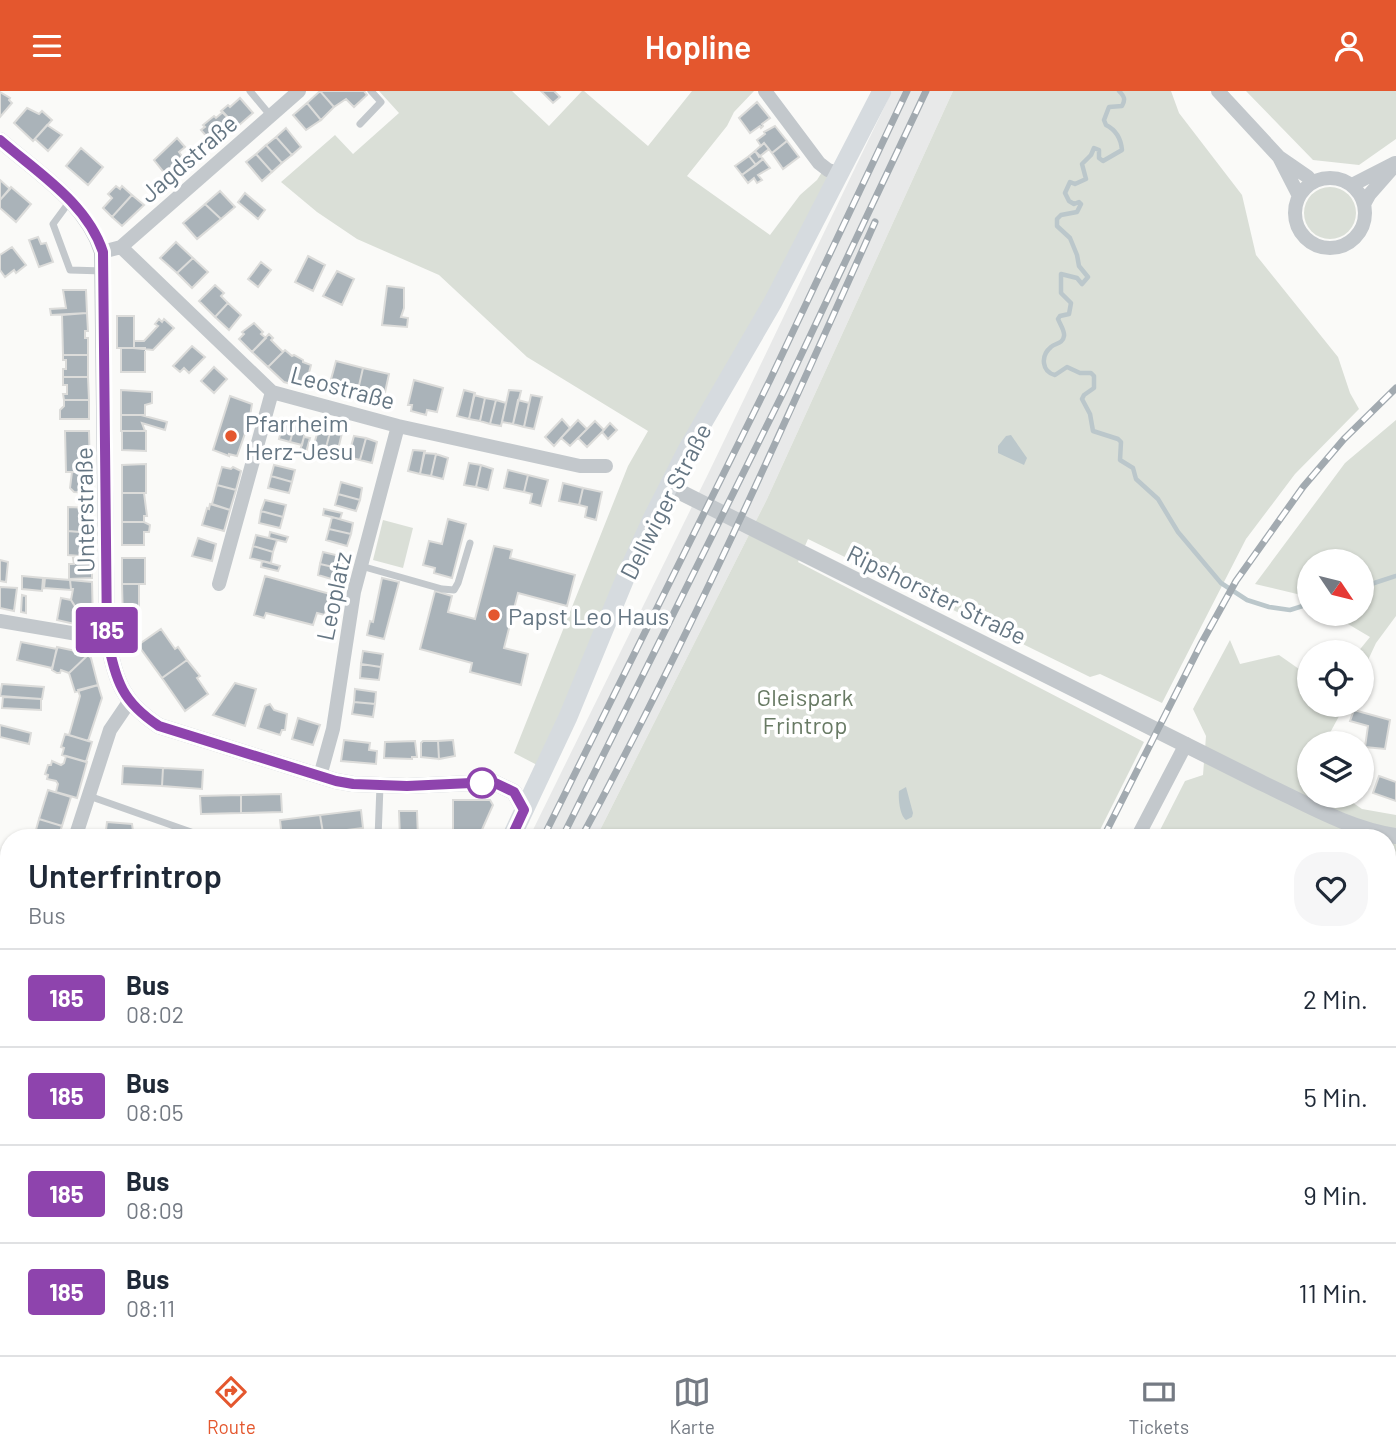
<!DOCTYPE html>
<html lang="de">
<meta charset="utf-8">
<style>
body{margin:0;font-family:Barlow,sans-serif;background:#f6f6f7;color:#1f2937;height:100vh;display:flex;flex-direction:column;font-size:26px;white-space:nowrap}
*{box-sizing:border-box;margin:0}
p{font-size:23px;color:#747a83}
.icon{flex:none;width:38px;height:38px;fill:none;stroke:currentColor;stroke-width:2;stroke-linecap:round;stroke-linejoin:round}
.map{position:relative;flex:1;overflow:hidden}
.details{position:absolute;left:0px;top:738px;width:1396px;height:527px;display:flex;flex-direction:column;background:#fff;border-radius:28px 28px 0 0;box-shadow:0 2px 5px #0004}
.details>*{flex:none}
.badge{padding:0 14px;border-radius:5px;font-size:24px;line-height:46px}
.needle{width:46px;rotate:125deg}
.tools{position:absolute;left:1297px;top:458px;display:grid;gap:14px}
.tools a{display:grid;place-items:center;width:77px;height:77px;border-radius:50%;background:#fff;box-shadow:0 2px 5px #0004;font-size:35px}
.map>.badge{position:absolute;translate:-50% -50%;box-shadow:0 0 0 4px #fff}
.round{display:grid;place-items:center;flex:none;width:74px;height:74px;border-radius:28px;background:#f6f6f7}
.headline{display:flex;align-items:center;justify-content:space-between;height:119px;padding:0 28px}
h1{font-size:33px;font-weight:600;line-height:52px}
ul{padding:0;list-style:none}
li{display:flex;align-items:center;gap:21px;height:98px;padding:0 28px;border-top:2px solid #e0e1e3}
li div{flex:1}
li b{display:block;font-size:26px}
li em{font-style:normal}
li .badge{min-width:77px;font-weight:700;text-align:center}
header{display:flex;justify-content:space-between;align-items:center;height:91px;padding:0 28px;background:#e4572e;color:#fff;font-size:32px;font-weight:600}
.dock{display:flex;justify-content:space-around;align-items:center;height:98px;border-top:2px solid #e0e1e3;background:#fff;font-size:19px;color:#747a83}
.dock a{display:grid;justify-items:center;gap:4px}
.dock .current{color:#e4572e}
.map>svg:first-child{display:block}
.built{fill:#e8e9e9}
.green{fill:#dadfd7}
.water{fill:#bbc7cb}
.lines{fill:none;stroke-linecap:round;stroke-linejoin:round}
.stream{stroke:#bbc7cb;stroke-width:4.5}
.building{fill:#aab3b9;stroke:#dcdcda;stroke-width:2}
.service{stroke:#c3c8cc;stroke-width:7}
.minor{stroke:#c3c8cc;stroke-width:14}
.tertiary{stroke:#c3c8cc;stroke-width:16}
.secondary{stroke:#d6dbdf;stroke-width:19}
.rail-casing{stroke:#a2aab0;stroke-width:7}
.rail{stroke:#fff;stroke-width:4.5;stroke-dasharray:13;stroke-linecap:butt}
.line-casing{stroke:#fff;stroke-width:16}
.line{stroke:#8e44ad;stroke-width:10}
.poi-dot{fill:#e4572e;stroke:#fff;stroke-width:2.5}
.stop-dot{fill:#fff;stroke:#8e44ad;stroke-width:3.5}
.labels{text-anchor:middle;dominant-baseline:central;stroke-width:7;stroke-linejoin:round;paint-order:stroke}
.street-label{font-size:24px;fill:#657683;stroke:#fff}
.poi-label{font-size:24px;fill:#657683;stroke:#fff;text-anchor:start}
.park-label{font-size:24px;fill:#687a64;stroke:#fff}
</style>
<header><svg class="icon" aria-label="menu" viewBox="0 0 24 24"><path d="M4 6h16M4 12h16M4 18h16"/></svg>Hopline<svg class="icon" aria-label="person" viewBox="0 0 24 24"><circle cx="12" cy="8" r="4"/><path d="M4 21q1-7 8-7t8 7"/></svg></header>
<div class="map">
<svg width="1396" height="1264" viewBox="0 0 1396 1264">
<rect width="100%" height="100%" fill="#fafaf8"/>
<path class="built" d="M892,0H953L767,408L596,747H529L710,379Z
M279,1257H339L335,1264H276Z"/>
<path class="green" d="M379,0H512L549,35L582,0H584L648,55L692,0H754L734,21L727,35L687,85L770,144L800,104L817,89L824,78L833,88L539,675L514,662L628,375L648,340L527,266L439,184L357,148L317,121L281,91L335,44L353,63L399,22Z
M953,0H1171L1179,22L1242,104L1256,164L1338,266L1350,302L1359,318L1295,383L1246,448L1162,612L1100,583L1090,586L808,448L798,471L1144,651L1096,747H596L767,408Z
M1246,0H1396V48L1359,74L1313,69Z
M1304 122a26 26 0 1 1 52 0a26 26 0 1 1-52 0Z
M1396,329V525L1376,552L1362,582V562H1357L1370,546L1331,523H1362V471H1309V511L1297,503L1255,493L1345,372Z
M383,429L413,437L403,477L373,469Z
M1230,549L1240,573L1279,564L1299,578L1309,576V614H1345L1324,653H1309V705H1343L1362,718L1396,724V1264H1340V1257L1388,1256V747H1156L1185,690L1203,684L1206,645L1193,618Z
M339,1256H840V1257L836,1264H335Z"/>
<path class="water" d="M1011,344L1027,367L1024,374L998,362V355L1006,345Z
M906,696L913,722L912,726L906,729C900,725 898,708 899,700Z"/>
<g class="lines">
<path class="stream" d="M1119,0C1124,5 1126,8 1122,15L1109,16L1104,29L1106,34C1116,39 1121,48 1122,59L1103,70L1099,67V59L1094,57L1091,64L1082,73L1086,88L1075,93L1070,91L1065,102L1069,110L1074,113L1079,111L1081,113L1077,121L1061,124L1057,128V135L1070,147L1077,164L1079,175L1088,186L1082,193L1077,187L1061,183V202L1071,212L1069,223L1060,225L1058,228C1060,233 1065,240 1064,245C1063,253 1055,252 1051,256C1040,265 1042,281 1055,284L1067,276L1080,282H1091L1094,285V297L1084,304L1082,308L1090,323L1093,340L1118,348L1121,351L1120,369L1133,377L1136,388L1158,408L1178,441L1221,492L1247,509L1269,516L1290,519L1309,513
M1362,496L1396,485"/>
</g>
<path class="building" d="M320,0H364L367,4L354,16L346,8L334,16Z
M320,0L334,16L321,29L307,12Z
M541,0H554L560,6L553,12Z
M0,1L10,7L9,9L12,12L0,26Z
M240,7L253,22L237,36L221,20L228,14L230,16Z
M757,11L770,27L762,33L763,35L761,37L760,35L750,42L739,27Z
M307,12L321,29L306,39L293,24Z
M27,17L39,23L42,20L52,29L33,50L14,32Z
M223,21L237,36L215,55L201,39L205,36L203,34L214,25L216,27Z
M47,34L62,44L48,60L35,48L33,50Z
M775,35L787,50L772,62L764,52L761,55L757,49L765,43L764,41Z
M286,37L301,56L292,64L276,46Z
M276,46L292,64L282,72L266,54Z
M177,47L185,56L179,61L184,68L166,84L154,69Z
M787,50L799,66L783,78L772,62Z
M764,52L769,58L759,66L755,60Z
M266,54L282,72L272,81L256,63Z
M81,57L103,76L88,94L66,75Z
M755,60L763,68L756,74L749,65Z
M256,63L272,81L262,90L246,71Z
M749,65L756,74L742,84L735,75Z
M763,68L770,77L758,84L762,89L757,92L754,87L748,92L742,84Z
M0,89L10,98L0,109Z
M116,95L120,98L122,95L132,104L112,126L103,117L112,107L108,103Z
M11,96L31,113L16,131L0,117V109Z
M220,100L235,116L221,128L205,113Z
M245,102L265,119L258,128L238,111Z
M132,104L144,114L122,135L112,126Z
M205,113L221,128L197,148L183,132Z
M38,146L41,153L46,152L53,171L39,176L29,149Z
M176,151L193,167L177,182L160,167Z
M12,156L26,174L16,182L14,179L5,186L0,179V164Z
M308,165L325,174L313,200L295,191Z
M193,167L208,181L192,197L177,182Z
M261,171L271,179L258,196L248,188Z
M337,180L354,188L342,214L323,205Z
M215,194L224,202L221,205L228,212L215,226L199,210Z
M387,195L404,197V217L401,226L408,227L407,236L382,234Z
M63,199H86L87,222L51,224L50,218L66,217Z
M228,212L241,224L229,239L215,226Z
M87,222L88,240H85V247H88V264H63L62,224Z
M117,225H134V257H117Z
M159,228L162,231L164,228L174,237L153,259L134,257V250H144L158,235L155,233Z
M254,232L263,241L261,243L266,247L252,261L239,248L244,243L242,241Z
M269,243L273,247L271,249L283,261L268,276L252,261Z
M192,255L205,266L189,282L184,277L180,281L173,275Z
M121,257H145V281H121Z
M285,259L292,265L294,264L303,269V271L311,274L305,297L284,291L268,276Z
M63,264H88V286H63V278H66V269H63Z
M336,270L363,277L358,299L330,292Z
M214,276L227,288L214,302L201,290Z
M363,277L389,283L384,306L358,299Z
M63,286H88L89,309H64L63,303H67V294H63Z
M414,289L443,297L437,321L427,319L426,324L411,320L412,314H408Z
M121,299L152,301V312L145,314V324H121Z
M464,299L475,302L469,328L457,325Z
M509,299L521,300L513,333L502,331Z
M474,304L485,307L480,330L469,328Z
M531,304L542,306L534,338L524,336Z
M230,305L252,313L249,331L237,365L229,363V365L213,359Z
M485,307L496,309L490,333L480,330Z
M64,309H89V328H60V319L64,315Z
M496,309L506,312L501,335L490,333Z
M518,309L529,312L524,336L513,333Z
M121,324H141L167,331L165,339L142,332L145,340H121Z
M284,327L296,329L290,351L279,348Z
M562,328L570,337L554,355L545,346Z
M296,329L307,333L302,354L290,351Z
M578,329L587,338L570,355L561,347Z
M595,330L604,339L587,356L578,347Z
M610,332L617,339L608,348L602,341Z
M319,336L331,338L325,360L313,357Z
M331,338L342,342L337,363L325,360Z
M65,340H89L90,381H66Z
M122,340H146V360L122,359Z
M354,345L366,347L360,369L348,366Z
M304,346L310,347L305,365L299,363Z
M366,347L377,351L372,372L360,369Z
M413,359L425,360L420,383L408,380Z
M424,362L436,363L431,385L420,383Z
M436,363L448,367L443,388L431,385Z
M469,372L481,374L476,396L464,394Z
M146,373V402H122V374Z
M274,374L295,379L292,391L271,385Z
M481,374L493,378L488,399L476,396Z
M222,376L231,378L233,376L241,380L236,399L217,394Z
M508,379L528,384L524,401L504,397Z
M72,381H90L91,402L74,401L70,397Z
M528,384L548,389L541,415L530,412L532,403L524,401Z
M271,385L292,391L289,402L268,397Z
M341,391L362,397L360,409L338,403Z
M563,392L583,397L579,414L559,410Z
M217,394L236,399L230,419L212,413Z
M583,397L602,401L596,429L585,426L587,416L579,414Z
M122,402H144L147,425H144V431H122Z
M338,403L360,409L356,420L335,414Z
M265,409L286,414L283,426L261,420Z
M210,413L230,419L224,440L202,434L207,417L209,418Z
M68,416L91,417V442L68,440Z
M324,418L342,422L340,428L323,424Z
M261,420L283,426L280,437L259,432Z
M332,426L353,432L351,443L329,438Z
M448,428L466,433L452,487L434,482L435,477L423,474L429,450L442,453Z
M122,431H144L150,434L149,441H144V454H122Z
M329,438L351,443L347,455L326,449Z
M68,440L91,442L92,466L68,464Z
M270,441L288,446L286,451L269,447Z
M256,444L277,449L273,461L253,455Z
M198,447L216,453L212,470L192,465Z
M253,455L273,461L271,472L250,467Z
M494,455L512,459L510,467L575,484L567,515L518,502L504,557L528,563L521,594L470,581L472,572L420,558L435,500L452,505L448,521L475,528Z
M323,461L344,466L342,478L320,473Z
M73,467H92V487L69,488V473H74Z
M122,467H145V493H122Z
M0,469L8,471L6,491L0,490Z
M262,470L280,475L278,480L261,476Z
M320,473L342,478L338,490L318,484Z
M22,485L43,487L42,500L22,498Z
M265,485L330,503L325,524L317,522L313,534L266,522L264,527L254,524Z
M45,487L70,489L71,499L44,497Z
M382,487L399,491L384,548L367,544L370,530L373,531Z
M70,489L92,491L93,532L88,536L71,509L73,498H71Z
M122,493H139V527L130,531L123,529Z
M0,496L17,497L14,520L0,517Z
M22,504L26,505V522L21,521Z
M61,507L71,509L88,536L57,529Z
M161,538L175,558L178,556L187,569L162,587L138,554Z
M21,551L57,558L52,577L17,569Z
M57,556L85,562L88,564L69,582L61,579L60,582H57L52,579Z
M363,560L383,563L381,576L361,573Z
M88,564L91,567L98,594L75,601L69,582Z
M187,569L200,585L197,587L208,603L185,620L162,587Z
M361,573L381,576L379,589L360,587Z
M235,592L256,598L245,635L213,624Z
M2,593L44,596L42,608L0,605Z
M98,594L102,607L88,650L69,644L80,605L78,599Z
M355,598L376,601L375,613L354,611Z
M3,606L41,608V619L2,617Z
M354,611L375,613L373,626L352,623Z
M270,613L274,619L287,623L285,639H282L280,644L258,637L265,615Z
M1354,619L1390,629L1385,658L1365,656L1368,635L1350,630Z
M298,627L320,634L313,654L292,648Z
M0,634L31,642L29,653L0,646Z
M65,643L92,651L86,671L62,664L64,657L61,656Z
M344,649L370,652L369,659L377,660L376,673L341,670Z
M453,649L455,665L439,668L438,650Z
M415,650L417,666H412V668L384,667L385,651Z
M423,650H438L439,668L421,666V652Z
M66,665L87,671L77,707L56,701L58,693L56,690L47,688L48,684L45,683L48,674H51L52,670L61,674L64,672Z
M123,675L163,677L162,695L122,693Z
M163,677L203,679L202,698L162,695Z
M1379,685L1396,691V710L1373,702Z
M48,699L71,706L62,735L39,728Z
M281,703L282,721L241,722V704Z
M241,704V722L201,723L200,705Z
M453,709H490L493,714L481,741H453Z
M361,719L363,737L323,742L320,724Z
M399,720H417L418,747H400Z
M320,724L323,742L282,747L280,729Z
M39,728L62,735L58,747L34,746Z
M107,731L132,733L134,747H105Z
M0,798L9,802V822L2,832L0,830Z
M5,886L9,889V916L2,925L0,924V892Z
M0,952H6V975L0,974Z
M0,1035H3L6,1052H0Z
M9,1066V1092L0,1093V1067Z
M9,1092V1119H7L2,1093Z"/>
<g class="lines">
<path class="service" d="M250,0L270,24
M360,33L381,11L371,0
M70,110L53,133L70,179L104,180
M361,475L442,498L454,499L458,492L470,452
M89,705L208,747
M378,747L380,695"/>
<path class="minor" d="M765,0L819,72L828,79L841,83
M1218,0L1279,66L1308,86L1311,92
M1279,66L1299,105
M1295 122a35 35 0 1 1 70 0a35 35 0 1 1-70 0Z
M1352,94L1395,72
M1364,113L1369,104L1396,73
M121,156L272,301L398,335L580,375H606
M102,161L121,156L299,0
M219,493L272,301
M0,530L107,548
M320,685L333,638L354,501L398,335
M75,747L110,639L129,611
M1137,747L1186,653
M1388,777H1396
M0,784L9,787
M0,853L9,841
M0,990H9
M217,1256L231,1264
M1326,1256V1264
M880,1264L883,1256"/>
<path class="tertiary" d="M0,49C38,82 87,112 102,161L107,548C117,591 121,610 159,635L336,690L353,693L407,695L493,691L514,701L524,719
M668,395L1262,692C1305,712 1348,738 1396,745"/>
<path class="secondary" d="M511,747L568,626L626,485L652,428L687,359L773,211L882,0
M260,1264L264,1256"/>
<g class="rail-casing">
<path id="rail" d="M543,747L770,289L907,0
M562,747L785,298L926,0
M581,747C689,547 782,339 875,131
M1103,747L1201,553L1236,490L1303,396L1344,348L1396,297
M285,1264L289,1256
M306,1264L310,1256
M857,1264L860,1256"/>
</g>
<use href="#rail" class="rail"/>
</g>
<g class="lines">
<g class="line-casing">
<path id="line" d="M0,49C38,82 87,112 103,161L107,548C117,591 121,610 159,635L336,690L353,693L407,695L493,691L514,701L524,719L511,747"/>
</g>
<use href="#line" class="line"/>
</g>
<g class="poi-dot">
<circle cx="231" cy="345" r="7"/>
<circle cx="494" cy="524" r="7"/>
</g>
<circle class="stop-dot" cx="482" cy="692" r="14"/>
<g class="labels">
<g class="street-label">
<text transform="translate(188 67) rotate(-41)">Jagdstraße</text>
<text transform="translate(343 296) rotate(15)">Leostraße</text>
<text transform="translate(665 410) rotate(-63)">Dellwiger Straße</text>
<text transform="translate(84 419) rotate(-91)">Unterstraße</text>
<text transform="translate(937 503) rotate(26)">Ripshorster Straße</text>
<text transform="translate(333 505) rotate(-78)">Leoplatz</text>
</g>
<g class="poi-label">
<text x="245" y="331">Pfarrheim<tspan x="245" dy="28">Herz-Jesu</tspan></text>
<text x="508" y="524">Papst Leo Haus</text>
</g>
<g class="park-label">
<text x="805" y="605">Gleispark<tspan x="805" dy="28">Frintrop</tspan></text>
</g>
</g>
</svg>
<div class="tools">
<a><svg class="needle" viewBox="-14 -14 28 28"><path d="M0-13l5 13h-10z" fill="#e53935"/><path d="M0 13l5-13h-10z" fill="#747a83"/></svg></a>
<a><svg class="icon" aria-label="locate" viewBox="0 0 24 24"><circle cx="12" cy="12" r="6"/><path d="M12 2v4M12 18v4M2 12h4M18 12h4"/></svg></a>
<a><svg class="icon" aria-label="layers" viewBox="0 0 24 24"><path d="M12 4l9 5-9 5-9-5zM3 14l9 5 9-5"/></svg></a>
</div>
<b class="badge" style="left:107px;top:539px;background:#8e44ad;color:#fff">185</b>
<section class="details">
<div class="headline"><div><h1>Unterfrintrop</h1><p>Bus</p></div><a class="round"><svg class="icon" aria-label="heart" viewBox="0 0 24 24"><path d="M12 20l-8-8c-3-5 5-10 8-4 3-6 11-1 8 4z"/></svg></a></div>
<ul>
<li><span class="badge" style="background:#8e44ad;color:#fff">185</span><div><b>Bus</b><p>08:02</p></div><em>2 Min.</em></li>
<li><span class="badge" style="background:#8e44ad;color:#fff">185</span><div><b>Bus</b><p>08:05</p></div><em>5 Min.</em></li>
<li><span class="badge" style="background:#8e44ad;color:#fff">185</span><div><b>Bus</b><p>08:09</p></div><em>9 Min.</em></li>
<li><span class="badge" style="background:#8e44ad;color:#fff">185</span><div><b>Bus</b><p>08:11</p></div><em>11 Min.</em></li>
</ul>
</section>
</div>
<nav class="dock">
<a class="current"><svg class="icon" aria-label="directions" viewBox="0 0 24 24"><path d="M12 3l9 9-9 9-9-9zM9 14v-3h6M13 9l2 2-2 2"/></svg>Route</a>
<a><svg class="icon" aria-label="map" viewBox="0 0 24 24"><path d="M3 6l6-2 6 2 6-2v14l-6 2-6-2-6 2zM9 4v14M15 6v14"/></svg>Karte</a>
<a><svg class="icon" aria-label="tickets" viewBox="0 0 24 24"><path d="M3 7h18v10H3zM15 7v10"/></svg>Tickets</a>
</nav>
